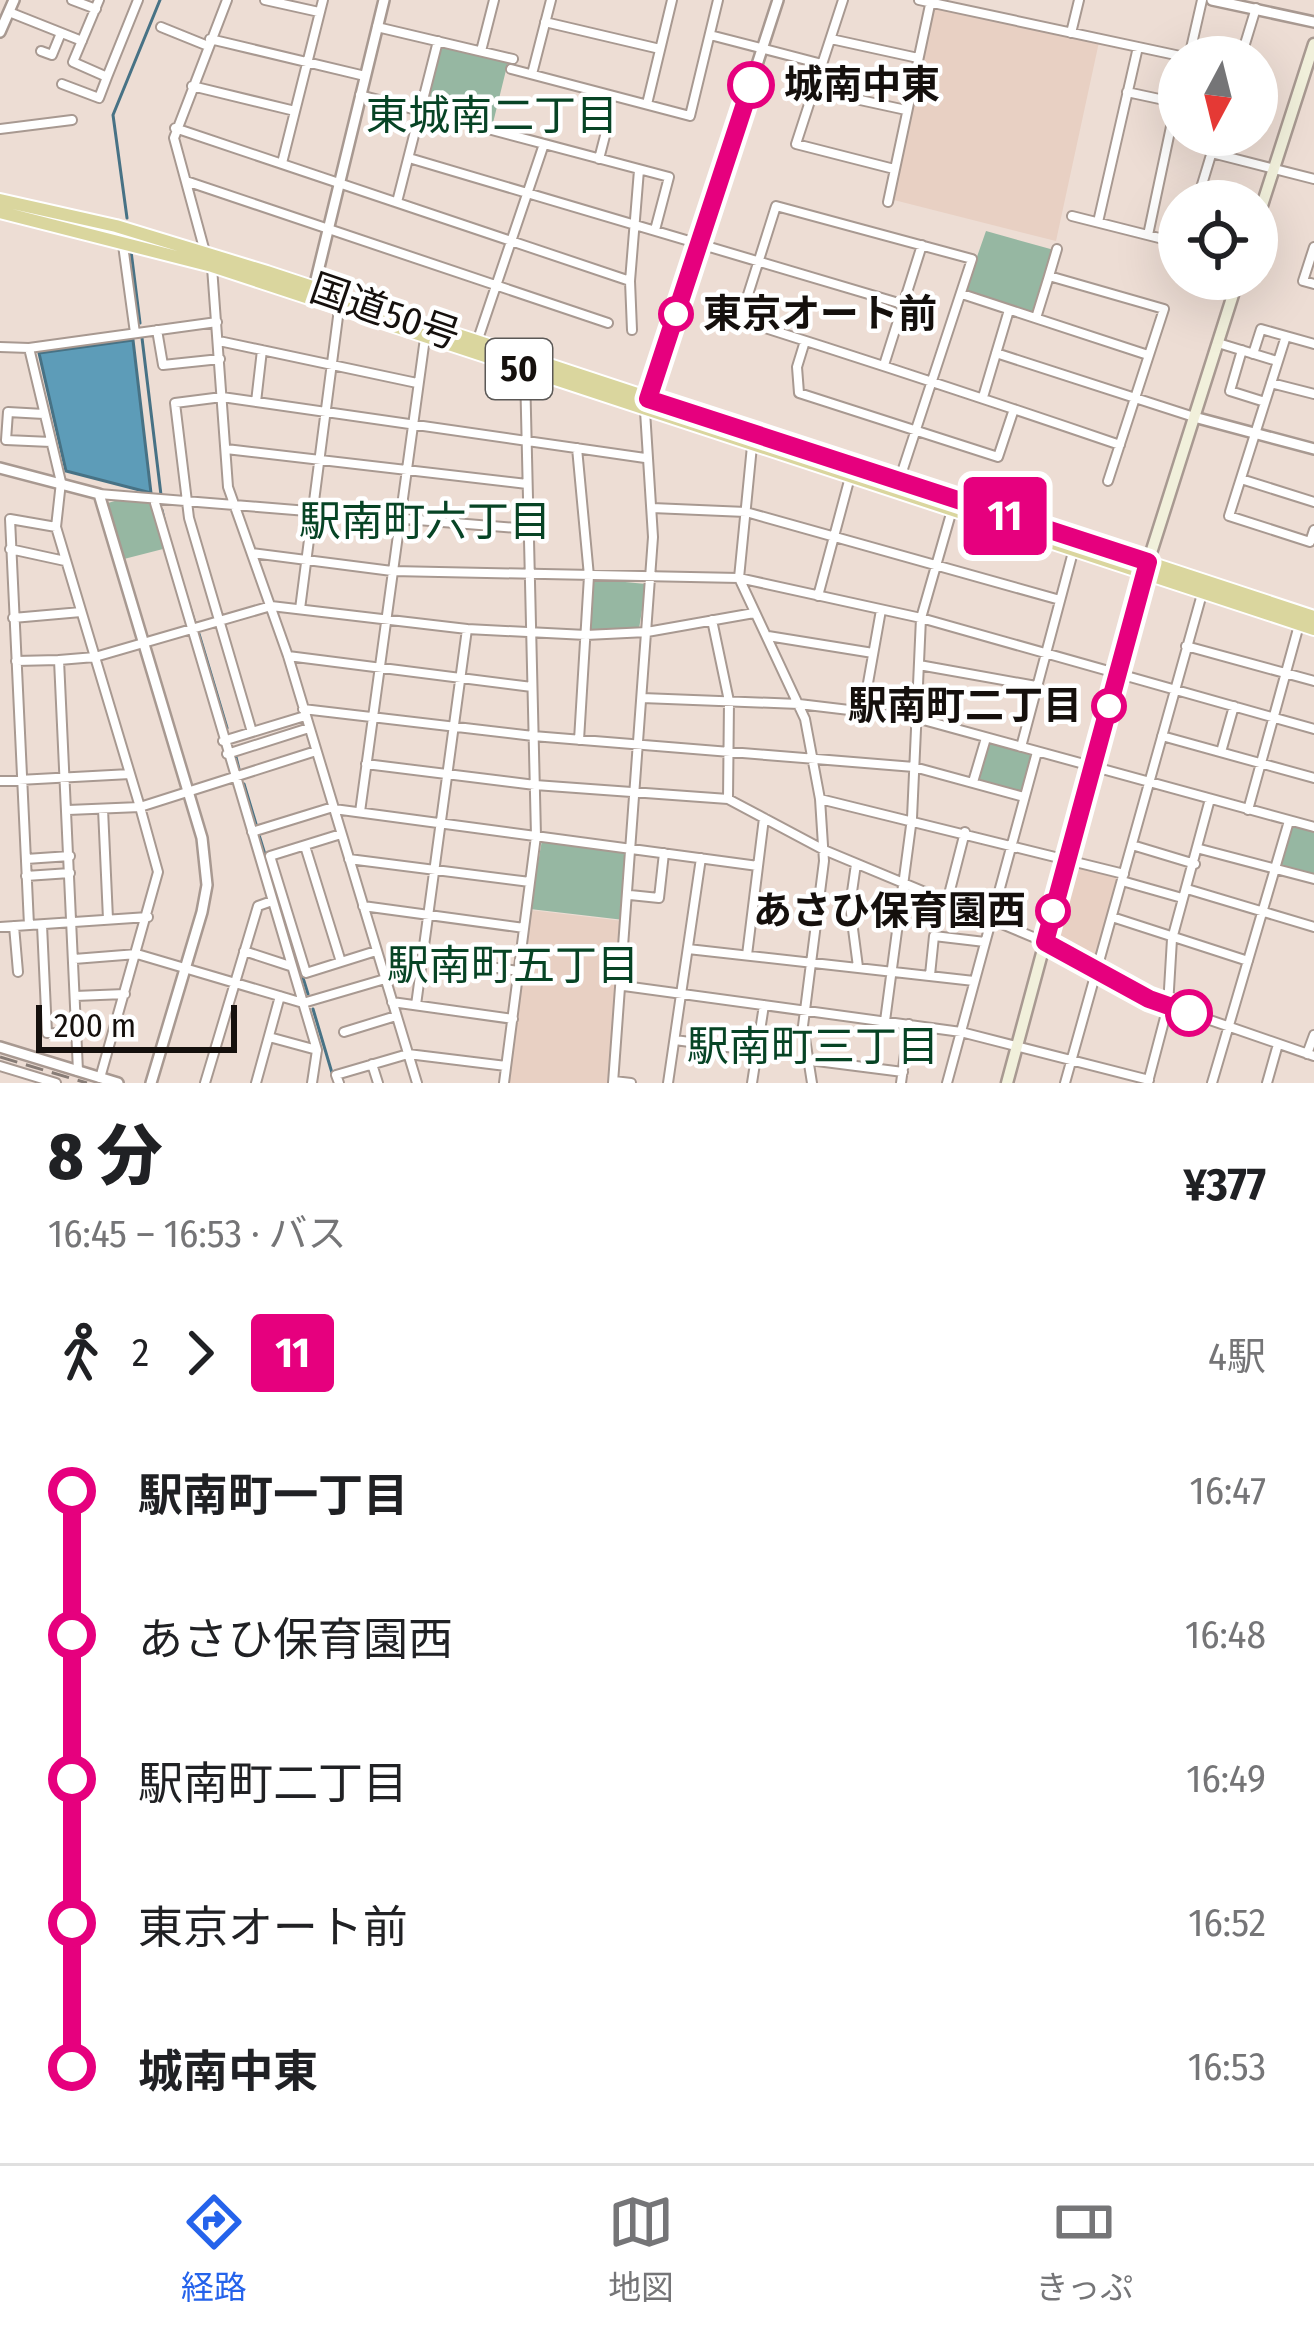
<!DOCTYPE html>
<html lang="ja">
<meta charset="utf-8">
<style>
body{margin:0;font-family:"Fira Sans Condensed","Noto Sans JP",sans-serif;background:#f6f6f6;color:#202124;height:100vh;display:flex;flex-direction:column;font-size:45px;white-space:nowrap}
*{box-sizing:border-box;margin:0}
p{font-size:39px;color:#757577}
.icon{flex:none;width:66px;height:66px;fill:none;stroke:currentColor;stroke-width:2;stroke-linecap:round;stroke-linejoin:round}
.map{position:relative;height:1083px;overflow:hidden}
.drawer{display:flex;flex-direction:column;background:#fff;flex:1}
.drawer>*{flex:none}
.badge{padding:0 24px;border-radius:9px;font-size:42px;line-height:78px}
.needle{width:78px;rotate:187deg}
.tools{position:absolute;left:1158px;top:36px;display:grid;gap:24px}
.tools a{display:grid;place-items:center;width:120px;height:120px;border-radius:50%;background:#fff;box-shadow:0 12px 48px #0002;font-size:60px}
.scale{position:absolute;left:36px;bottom:30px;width:201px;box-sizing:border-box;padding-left:12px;border:6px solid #15100d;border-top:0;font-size:33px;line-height:42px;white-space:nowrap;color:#15100d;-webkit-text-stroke:9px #fff;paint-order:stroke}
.map>.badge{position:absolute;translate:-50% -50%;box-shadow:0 0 0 6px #fff}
.legs{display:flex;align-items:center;gap:18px;height:132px;padding:0 48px;font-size:39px}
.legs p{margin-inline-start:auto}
.head{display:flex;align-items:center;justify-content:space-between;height:204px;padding:0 48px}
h1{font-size:66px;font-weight:800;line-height:90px}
ul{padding:0 48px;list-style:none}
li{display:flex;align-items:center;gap:42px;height:144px;font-size:45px}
li i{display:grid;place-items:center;width:18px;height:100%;margin:0 15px;background:currentColor}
li i::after{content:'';width:30px;height:30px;margin:-15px;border:9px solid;border-radius:50%;background:#fff}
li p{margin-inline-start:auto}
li:first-child i{background:linear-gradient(#0000 50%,currentColor 0)}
li:last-child i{background:linear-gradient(currentColor 50%,#0000 0)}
.tab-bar{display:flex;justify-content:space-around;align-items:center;height:168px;border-top:3px solid #e0e0e0;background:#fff;font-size:33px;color:#757577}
.tab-bar a{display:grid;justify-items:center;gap:6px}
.tab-bar .on{color:#2563eb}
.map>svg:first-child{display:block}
.built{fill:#e8d0c3}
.green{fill:#96b7a2}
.water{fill:#5d9cb8;stroke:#477285;stroke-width:3}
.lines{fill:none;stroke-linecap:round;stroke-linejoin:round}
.stream{stroke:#477285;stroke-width:3}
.minor-casing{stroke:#a89991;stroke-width:12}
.tertiary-casing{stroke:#a89991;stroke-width:14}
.secondary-casing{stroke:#a89991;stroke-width:15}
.trunk-casing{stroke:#fff;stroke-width:16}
.minor{stroke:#fff;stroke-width:8}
.tertiary{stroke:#fff;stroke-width:9}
.secondary{stroke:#f1f0db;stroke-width:10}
.trunk{stroke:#dad69e;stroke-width:12}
.rail{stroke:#877c76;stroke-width:3;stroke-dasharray:18 9;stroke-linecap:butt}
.line-1-casing{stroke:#fff;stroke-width:27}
.line-1{stroke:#e6007e;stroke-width:18}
.stop-1-dot{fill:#fff;stroke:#e6007e;stroke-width:6}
.labels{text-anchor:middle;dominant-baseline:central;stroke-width:9;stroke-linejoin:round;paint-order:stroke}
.shield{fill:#fff;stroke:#5b5856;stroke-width:3}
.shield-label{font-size:36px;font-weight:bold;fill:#15100d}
.stop-label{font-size:39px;font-weight:bold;fill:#15100d;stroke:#fff;text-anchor:start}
.street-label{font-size:39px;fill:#15100d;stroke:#fff}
.neighbourhood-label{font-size:42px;fill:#074425;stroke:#fff}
</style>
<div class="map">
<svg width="1314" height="1083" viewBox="0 0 1314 1083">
<rect width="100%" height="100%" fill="#edddd4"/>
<path class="built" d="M932,6L1099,42L1056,241L890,199Z
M1079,866L1117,876L1097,959L1090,960L1056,936Z
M530,910L623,921L608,1083H507Z"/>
<path class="green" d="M440,46L508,62L492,127L426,111Z
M986,231L1054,250L1035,314L965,291Z
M125,498L151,504L163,549L124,559L108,503Z
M594,579L646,584L639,629H589Z
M987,739L1036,753L1024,795L974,782Z
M1289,822L1314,829V878L1277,867Z
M542,840L626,851L624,920L530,909Z"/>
<path class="water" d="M133,340L151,493L66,471L39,353Z"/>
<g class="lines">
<path class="stream" d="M127,218L113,115L160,0
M131,251L140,323
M142,338L161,495
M162,510L167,532
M180,575L194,620
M199,634L227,728
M236,757L239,769
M244,784L256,824
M259,835L308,994
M313,1009L335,1083"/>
<g class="minor-casing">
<path id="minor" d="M72,0L96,9
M99,0L73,62L107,77L138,0
M265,0L319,12
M843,0L796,144L894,169
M919,0L1185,57
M9,12L82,41
M545,22L660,49
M161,27L208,46
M377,27L513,59
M1071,33L1079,0
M710,35L822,64
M210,39L365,76
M831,39L918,58
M41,51L52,55L61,33
M481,51L494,0
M1189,57L1202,0
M1241,57L1256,8
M511,69L690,116L718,0
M532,74L551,0
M62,84L99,98L107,77
M192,86L295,111
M814,90L906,110
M1127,92L1178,103
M360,95L669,177L655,230
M647,104L672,0
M175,128L630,281
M0,129L72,120
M1212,153L1314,179
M409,158L902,304
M599,159L607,128
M282,163L323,0
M186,181L608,323
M1197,201L1217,135
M397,202L438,41
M888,202L931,0
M1072,216L1179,243
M1098,222L1138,47
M1148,235L1176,103
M123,245L135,333
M1314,247L1303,281L1314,284
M205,252L174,138L227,0
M212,267L228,487L288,656L417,1083
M1049,276L1057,249
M962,294L1148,355
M1036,318L1049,276L1164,309L1108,481
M157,330L163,365L220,359
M632,330L630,281L639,170
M1286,336L1229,516L1310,542L1314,530
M219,341L417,383
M805,341L797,367L799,393L998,457L1014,409
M477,342L544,144
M1218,343L1277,361
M0,347L29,348L217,322
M29,348L61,482L56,527L140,807L316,751
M1242,350L1230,391L1265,402
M996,353L1194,417
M1253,354L1261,329L1314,344
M884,365L922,245
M1271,383L1314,394
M983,397L1009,310
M256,402L262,350
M44,414L8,412L6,440L51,442
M752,446L739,578L805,719L820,799L824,861L803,1026L812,1083
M577,448L589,576L579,740
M226,449L527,484
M1241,479L1314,502
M899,481L972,259L776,206L740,320C867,360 994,402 1120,445
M99,494L529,529
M155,503L317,1050
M652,508L746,512L1060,600
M10,549L65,561
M252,553L392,571L739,578L921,618L1314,729
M818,596L850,477
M300,609L339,309
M13,618L81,612
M712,620L729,701L728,799
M768,636L873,653
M1186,646L1314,681
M288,656L532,687
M16,661L59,660
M919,665L1036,686
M642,698L799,704L916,718L1314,827
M303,709L533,736L914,767L1024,797
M863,711L881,610
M252,732L189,518L175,403L222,397L645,458
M1162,736L1314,778
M223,741L305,716
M1021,747L1073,552
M1221,752L1234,706
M227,754L309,728
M366,764L535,785L728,799L824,850L1057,947L1149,999L1314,1056
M0,781L130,774
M973,782L986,738
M820,799L1124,874
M103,809L108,919
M334,809L758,866
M68,810L140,807L158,872L100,1078
M1248,810L1299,625
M360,812L425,338
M252,832L333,807
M341,834L270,856L306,973L376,951
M1132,845L1195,864
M305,846L341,962
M1200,849L1314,879
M26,859L70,856
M349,859L530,882
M856,864L850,906L858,967
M26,876L70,873
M1122,881L1182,898
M1187,889L1314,927
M630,895L659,898L664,853
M947,902L965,832
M363,906L524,928
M1112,917L1248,961
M29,925L10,519L56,527
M42,925L47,1033L77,1034
M14,926L18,972
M0,927L148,917
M688,949L974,981
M244,951L290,966
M747,955L764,818
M422,958L519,971
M74,959L137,954L303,1003L385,979
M930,975L934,936L985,942
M624,986L961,1032L1149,1080
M75,996L125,994
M392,1002L513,1019
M416,1005L467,629
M885,1021L912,818L921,618L952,510
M344,1032L396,1016
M269,1037L317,1050L312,1083
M675,1040L757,1051
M1307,1054L1314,1035
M809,1060L903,1072
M372,1064L378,1083
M0,1066L56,1083
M78,1071L59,660L95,657L271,606L467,629L586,635L647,632L754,613
M614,1081L631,1083
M1148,1082L1168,1006L1172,939L1210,799
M205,1083L258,906L272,901
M256,1083L280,996
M339,1083L336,1075L408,1054L506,1066
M504,1083L536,836L525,371
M613,1083L653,537L645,411
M668,1083L701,858
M752,1083L764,1005
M901,1083L909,1024
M947,1083L1037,752
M1065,1083L1202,594
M1212,1083L1289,821
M1267,1083L1278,1044"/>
</g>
<g class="tertiary-casing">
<path id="tertiary" d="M1212,0L1314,22
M0,32L14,0
M313,292L384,0
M648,400L778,0
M1194,417L1314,449
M0,468L99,494L202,838L207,885L202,912L151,1083
M0,1047L118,1083"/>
</g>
<g class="secondary-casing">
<path id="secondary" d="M1257,221L1314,44
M1007,1083L1144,575L1238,279"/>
</g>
<g class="trunk-casing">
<path id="trunk" d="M0,200L116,226L267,272L1314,617
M0,212L212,266L1314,629"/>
</g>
<use href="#minor" class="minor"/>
<use href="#tertiary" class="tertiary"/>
<use href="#secondary" class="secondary"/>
<use href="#trunk" class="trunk"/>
<path class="rail" d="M0,1057L87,1083"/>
</g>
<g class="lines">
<g class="line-1-casing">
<path id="line-1" d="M751,85L648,399L1148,562L1045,942L1149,999L1189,1013"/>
</g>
<use href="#line-1" class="line-1"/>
</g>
<g class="stop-1-dot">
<circle cx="751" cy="85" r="21"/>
<circle cx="676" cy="314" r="15"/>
<circle cx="1109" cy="706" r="15"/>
<circle cx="1053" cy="911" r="15"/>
<circle cx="1189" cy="1013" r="21"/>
</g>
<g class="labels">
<rect class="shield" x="486" y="339" width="66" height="60" rx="9"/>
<g class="shield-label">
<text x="519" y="369">50</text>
</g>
<g class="stop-label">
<text x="784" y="85">城南中東</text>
<text x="703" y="314">東京オート前</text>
<text x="1082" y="706" text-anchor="end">駅南町二丁目</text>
<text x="1026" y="911" text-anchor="end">あさひ保育園西</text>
</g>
<g class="street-label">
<text transform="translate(385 312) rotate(19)">国道50号</text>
</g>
<g class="neighbourhood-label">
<text x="492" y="116">東城南二丁目</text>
<text x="425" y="522">駅南町六丁目</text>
<text x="513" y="966">駅南町五丁目</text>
<text x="813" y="1047">駅南町三丁目</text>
</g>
</g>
</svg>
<div class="tools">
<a><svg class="needle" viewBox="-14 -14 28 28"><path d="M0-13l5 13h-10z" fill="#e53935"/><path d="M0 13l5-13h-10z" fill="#757577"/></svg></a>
<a><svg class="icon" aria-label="locate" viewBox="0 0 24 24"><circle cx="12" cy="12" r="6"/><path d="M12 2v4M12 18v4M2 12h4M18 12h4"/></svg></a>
</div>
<div class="scale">200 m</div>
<b class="badge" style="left:1005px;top:516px;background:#e6007e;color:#fff">11</b>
</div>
<section class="drawer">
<div class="head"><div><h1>8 分</h1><p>16:45 – 16:53 · バス</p></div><b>¥377</b></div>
<div class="legs"><svg class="icon" aria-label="walk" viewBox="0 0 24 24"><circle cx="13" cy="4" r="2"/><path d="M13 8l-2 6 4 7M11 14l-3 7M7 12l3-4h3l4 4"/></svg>2<svg class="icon" aria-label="forward" viewBox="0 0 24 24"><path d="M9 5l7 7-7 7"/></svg><b class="badge" style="background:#e6007e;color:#fff">11</b><p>4駅</p></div>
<ul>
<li><i style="color:#e6007e"></i><b>駅南町一丁目</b><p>16:47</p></li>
<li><i style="color:#e6007e"></i><span>あさひ保育園西</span><p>16:48</p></li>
<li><i style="color:#e6007e"></i><span>駅南町二丁目</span><p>16:49</p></li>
<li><i style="color:#e6007e"></i><span>東京オート前</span><p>16:52</p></li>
<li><i style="color:#e6007e"></i><b>城南中東</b><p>16:53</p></li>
</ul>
</section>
<nav class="tab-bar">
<a class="on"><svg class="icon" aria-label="directions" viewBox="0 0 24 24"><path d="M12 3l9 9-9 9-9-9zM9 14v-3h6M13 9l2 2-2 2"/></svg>経路</a>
<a><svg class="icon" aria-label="map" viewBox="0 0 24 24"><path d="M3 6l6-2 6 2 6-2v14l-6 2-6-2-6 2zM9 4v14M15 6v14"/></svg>地図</a>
<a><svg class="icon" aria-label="tickets" viewBox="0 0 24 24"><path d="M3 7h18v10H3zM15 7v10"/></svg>きっぷ</a>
</nav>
